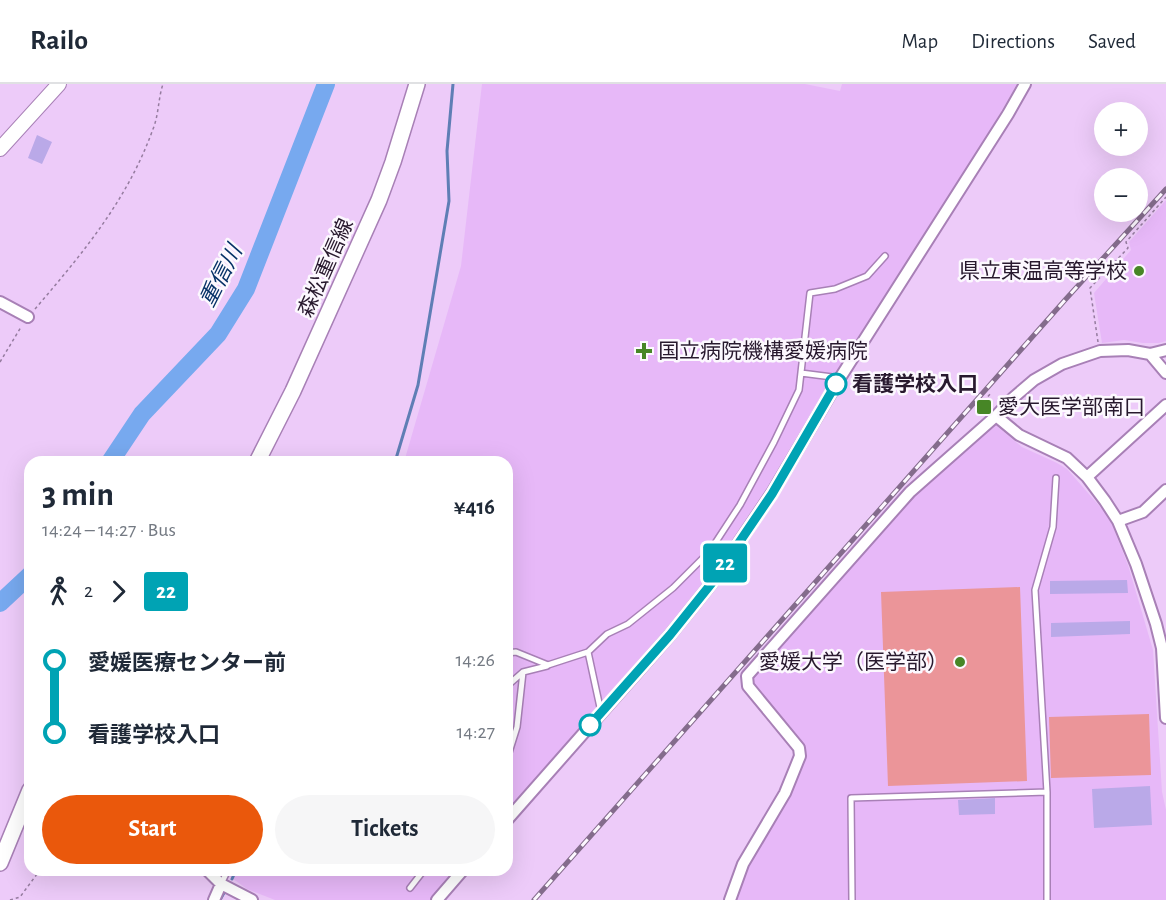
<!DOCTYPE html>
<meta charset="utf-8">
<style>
body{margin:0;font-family:"Alegreya Sans","Noto Sans JP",sans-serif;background:#f6f6f7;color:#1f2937;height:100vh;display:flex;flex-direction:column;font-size:22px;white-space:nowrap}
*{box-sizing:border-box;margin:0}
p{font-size:20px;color:#747a83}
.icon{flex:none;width:33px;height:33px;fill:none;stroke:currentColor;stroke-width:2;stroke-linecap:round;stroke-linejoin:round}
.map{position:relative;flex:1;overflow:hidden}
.panel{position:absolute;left:24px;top:372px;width:489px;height:420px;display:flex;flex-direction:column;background:#fff;border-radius:18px;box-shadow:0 6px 24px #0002}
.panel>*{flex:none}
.badge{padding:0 12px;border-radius:4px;font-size:21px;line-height:39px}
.fabs{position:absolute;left:1094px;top:18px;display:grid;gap:12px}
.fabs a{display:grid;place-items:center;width:54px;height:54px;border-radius:50%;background:#fff;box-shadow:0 6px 24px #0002;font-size:30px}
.map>.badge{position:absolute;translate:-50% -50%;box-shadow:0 0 0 3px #fff}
.legs{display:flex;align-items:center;gap:9px;height:66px;padding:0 18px;font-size:20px}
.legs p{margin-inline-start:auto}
.overview{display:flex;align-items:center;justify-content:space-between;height:102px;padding:0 18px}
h1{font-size:33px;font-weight:700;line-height:45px}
.action{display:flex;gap:12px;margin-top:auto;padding:12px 18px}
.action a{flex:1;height:69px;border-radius:36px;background:#ea580c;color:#fff;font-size:24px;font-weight:700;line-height:69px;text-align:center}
.action a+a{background:#f6f6f7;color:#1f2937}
ul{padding:0 18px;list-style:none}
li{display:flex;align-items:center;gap:21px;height:72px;font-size:22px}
li i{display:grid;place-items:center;width:9px;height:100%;margin:0 8px;background:currentColor}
li i::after{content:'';width:15px;height:15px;margin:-8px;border:4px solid;border-radius:50%;background:#fff}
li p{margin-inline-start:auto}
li:first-child i{background:linear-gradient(#0000 50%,currentColor 0)}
li:last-child i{background:linear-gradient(currentColor 50%,#0000 0)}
header{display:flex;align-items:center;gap:36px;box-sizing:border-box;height:84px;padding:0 30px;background:#fff;border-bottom:2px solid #e0e1e3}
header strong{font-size:28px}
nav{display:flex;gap:33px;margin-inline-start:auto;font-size:21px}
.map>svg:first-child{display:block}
.built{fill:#e7b8f8}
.green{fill:#eb9599}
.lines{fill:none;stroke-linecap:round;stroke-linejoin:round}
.stream{stroke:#5f7eb5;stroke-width:3}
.river{stroke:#77a9ef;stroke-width:18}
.building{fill:#baa9e8}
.service-casing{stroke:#a880b6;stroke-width:8}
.minor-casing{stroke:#a880b6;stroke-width:14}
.tertiary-casing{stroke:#a880b6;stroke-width:16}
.secondary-casing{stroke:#a880b6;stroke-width:18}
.path{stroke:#957c9f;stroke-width:1.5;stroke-dasharray:3 3;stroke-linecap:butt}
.service{stroke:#fff;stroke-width:5}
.minor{stroke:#fff;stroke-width:10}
.tertiary{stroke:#fff;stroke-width:14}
.secondary{stroke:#fff;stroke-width:15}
.rail-casing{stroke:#846c8c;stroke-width:5}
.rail{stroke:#fcf8fe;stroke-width:3;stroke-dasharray:9;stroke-linecap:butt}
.line-1-casing{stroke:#fff;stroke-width:14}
.line-1{stroke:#00a3b4;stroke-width:9}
.poi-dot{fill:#478626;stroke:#fcf8fe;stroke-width:2}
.stop-1-dot{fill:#fff;stroke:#00a3b4;stroke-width:3}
.labels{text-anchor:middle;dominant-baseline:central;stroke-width:5;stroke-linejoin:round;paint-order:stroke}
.street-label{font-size:21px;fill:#28192e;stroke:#fcf8fe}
.poi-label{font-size:21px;fill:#28192e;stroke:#fcf8fe;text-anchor:end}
.stop-label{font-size:21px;font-weight:bold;fill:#28192e;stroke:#fcf8fe;text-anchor:start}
.water-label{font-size:22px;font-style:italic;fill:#073268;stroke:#fcf8fe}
</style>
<header>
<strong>Railo</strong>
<nav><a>Map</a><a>Directions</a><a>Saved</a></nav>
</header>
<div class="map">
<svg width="1166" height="816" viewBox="0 0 1166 816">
<rect width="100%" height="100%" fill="#edcbf9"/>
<path class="built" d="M482,0H805L840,7L842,0H1017L994,40L875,230L768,407L708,496L672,544L507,731V378H404L461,182Z
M1166,116V257L1159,259H1143L1124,256L1102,259L1094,209L1131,166L1129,158Z
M992,338L1022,363L1057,379L1067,385L1109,433L1128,481L1153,566L1162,708L1166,726V816H734L748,779L782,727L804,675L806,664L752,602L754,591L914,410Z
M221,786H458L432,816H275L247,805Z"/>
<path class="green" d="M1020,503L1027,697L888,702L881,508Z
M1149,630L1151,691L1051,694L1049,633Z"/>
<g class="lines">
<path class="stream" d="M395,378L418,301L449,117L447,67L453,0
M232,795L236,786
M220,816L225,807"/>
<path class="river" d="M110,378L142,330L218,250L246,205L326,0
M0,519L30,491"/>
</g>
<path class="building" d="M37,51L52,58L42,80L28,74Z
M1127,496L1128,509L1050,510V497Z
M1130,537V550L1051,553V539Z
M1150,702L1152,741L1094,744L1092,705Z
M995,714V730L959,731L958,716Z"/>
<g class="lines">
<g class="service-casing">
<path id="service" d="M801,289L840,294
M588,568L601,628
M507,569L516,568L548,581L588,568L607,550L628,540L673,504L710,467L740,421L774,358L799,306L810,209L835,205L867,192L885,172
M507,602L523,588L547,582
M507,675L517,643L523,588
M221,800L228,786
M410,804L424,786
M852,816L851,714L1047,708
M1047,816V708L1035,506L1053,443L1056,394"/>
</g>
<g class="minor-casing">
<path id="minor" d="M0,218L28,233
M1150,270L1166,289
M996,332L1019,351L1067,374L1087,393L1105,417L1118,437L1136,480L1156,540L1162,564L1166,634
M1087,393L1166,321
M1118,437L1143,428L1166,406
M507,736L670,551L711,500L772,409L840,294L1008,30L1025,0
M207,786L221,800L252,816
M214,816L221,800
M437,816L463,786
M730,816L743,780L785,709L800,672L799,664L748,602L747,592L910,408L996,332L1013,314L1034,296L1062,280L1100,267L1128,266L1150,270L1166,266"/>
</g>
<g class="tertiary-casing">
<path id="tertiary" d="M0,65L59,0"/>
</g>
<g class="secondary-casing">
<path id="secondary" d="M257,378L293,307L379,116L393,78L417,0
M0,779L30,706"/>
</g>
<path class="path" d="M35,225C83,169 128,115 153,45C159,30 158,15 163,0
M1098,258L1090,204L1128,164L1126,158L1166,113
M0,278L21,243
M984,317L991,309
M10,816L20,813L40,786"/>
<use href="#service" class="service"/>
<use href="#minor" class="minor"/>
<use href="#tertiary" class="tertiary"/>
<use href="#secondary" class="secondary"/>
<g class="rail-casing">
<path id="rail" d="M534,816L1065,216L1166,105"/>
</g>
<use href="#rail" class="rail"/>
</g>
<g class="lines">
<g class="line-1-casing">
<path id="line-1" d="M590,641L670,551L711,500L772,410L836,300"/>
</g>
<use href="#line-1" class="line-1"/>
</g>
<g class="poi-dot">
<circle cx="1139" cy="187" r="6"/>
<path d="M641 258h6v6h6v6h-6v6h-6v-6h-6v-6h6z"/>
<rect x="976" y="315" width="16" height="16" rx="3"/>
<circle cx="960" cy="578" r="6"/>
</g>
<g class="stop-1-dot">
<circle cx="836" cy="300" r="10"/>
<circle cx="590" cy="641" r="10"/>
</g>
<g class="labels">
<g class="street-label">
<text transform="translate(326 184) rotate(-66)">森松重信線</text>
</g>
<g class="poi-label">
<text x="1127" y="187">県立東温高等学校</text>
<text x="658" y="267" text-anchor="start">国立病院機構愛媛病院</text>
<text x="998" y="323" text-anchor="start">愛大医学部南口</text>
<text x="948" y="578">愛媛大学（医学部）</text>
</g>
<g class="stop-label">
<text x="852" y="300">看護学校入口</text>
</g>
<g class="water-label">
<text transform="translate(221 192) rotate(-63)">重信川</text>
</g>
</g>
</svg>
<div class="fabs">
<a>+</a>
<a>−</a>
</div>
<b class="badge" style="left:725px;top:479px;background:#00a3b4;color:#fff">22</b>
<section class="panel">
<div class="overview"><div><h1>3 min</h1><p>14:24 – 14:27 · Bus</p></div><b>¥416</b></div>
<div class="legs"><svg class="icon" aria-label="walk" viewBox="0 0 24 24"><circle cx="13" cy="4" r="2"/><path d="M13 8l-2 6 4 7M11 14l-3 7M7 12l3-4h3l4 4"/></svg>2<svg class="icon" aria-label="forward" viewBox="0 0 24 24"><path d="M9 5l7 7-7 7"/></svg><b class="badge" style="background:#00a3b4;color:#fff">22</b></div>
<ul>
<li><i style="color:#00a3b4"></i><b>愛媛医療センター前</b><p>14:26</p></li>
<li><i style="color:#00a3b4"></i><b>看護学校入口</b><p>14:27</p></li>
</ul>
<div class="action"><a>Start</a><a>Tickets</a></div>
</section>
</div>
